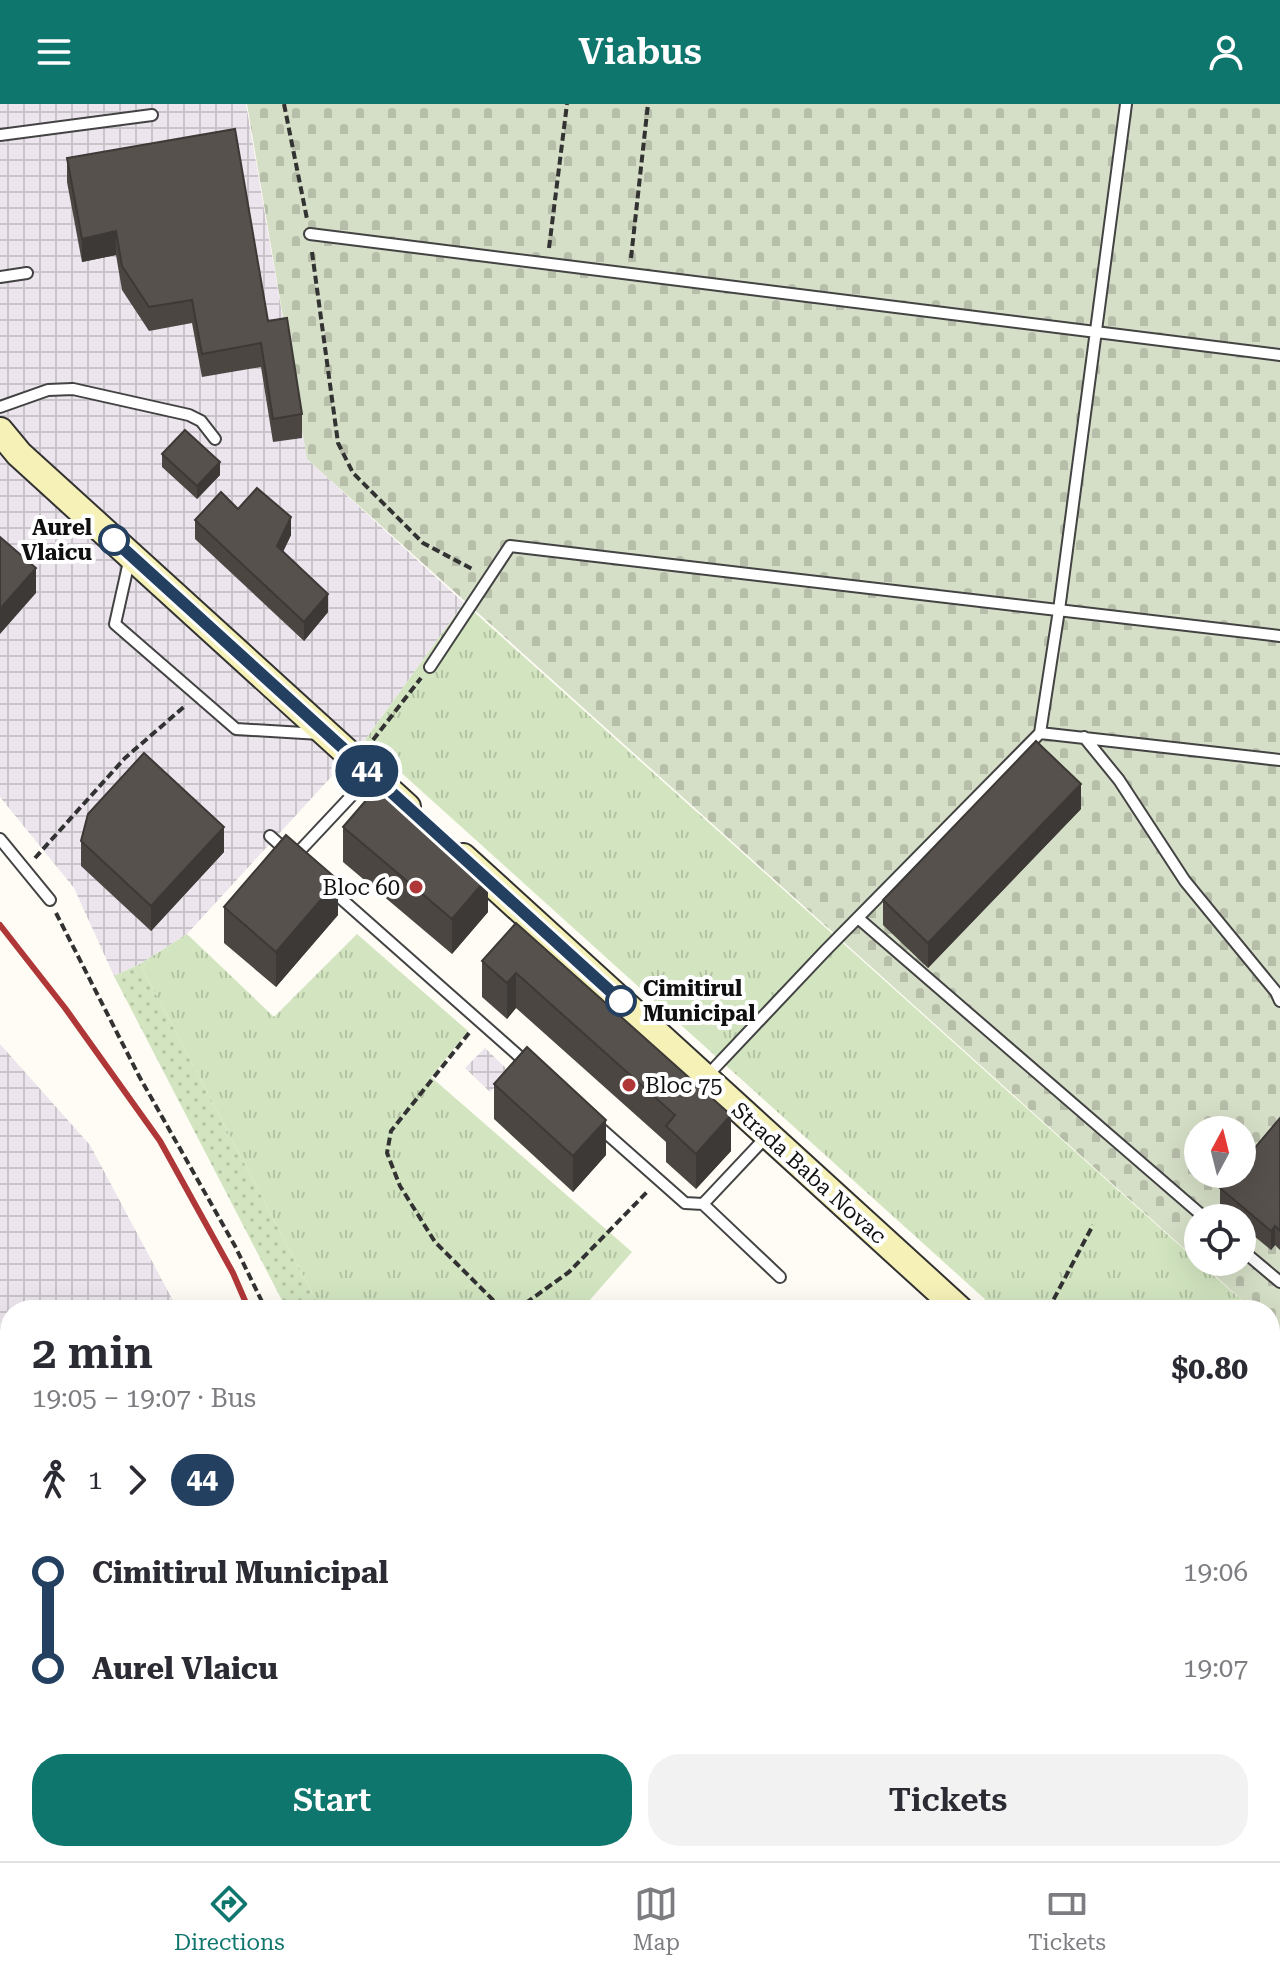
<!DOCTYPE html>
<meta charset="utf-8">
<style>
body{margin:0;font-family:"Roboto Serif",serif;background:#f2f2f3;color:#2b2b33;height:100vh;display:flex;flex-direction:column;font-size:30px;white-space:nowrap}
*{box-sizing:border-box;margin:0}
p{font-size:26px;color:#7c7c81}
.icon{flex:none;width:44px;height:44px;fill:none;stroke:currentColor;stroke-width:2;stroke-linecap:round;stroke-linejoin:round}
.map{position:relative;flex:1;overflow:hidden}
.drawer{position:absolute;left:0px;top:1196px;width:1280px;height:562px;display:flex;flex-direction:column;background:#fff;border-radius:32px 32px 0 0;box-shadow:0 8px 32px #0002}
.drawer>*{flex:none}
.badge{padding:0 16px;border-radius:26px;font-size:28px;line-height:52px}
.needle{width:52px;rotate:7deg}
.buttons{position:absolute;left:1184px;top:1012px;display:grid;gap:16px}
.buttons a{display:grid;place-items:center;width:72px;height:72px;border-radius:50%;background:#fff;box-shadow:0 8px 32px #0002;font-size:40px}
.map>.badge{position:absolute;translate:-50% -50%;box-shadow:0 0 0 4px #fff}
.legs{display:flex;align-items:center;gap:12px;height:88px;padding:0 32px;font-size:26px}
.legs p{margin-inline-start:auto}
.overview{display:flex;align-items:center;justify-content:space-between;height:136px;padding:0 32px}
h1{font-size:44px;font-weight:600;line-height:60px}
.primary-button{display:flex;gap:16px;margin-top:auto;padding:16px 32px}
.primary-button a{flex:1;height:92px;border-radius:32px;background:#0f766e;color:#fff;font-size:32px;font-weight:600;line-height:92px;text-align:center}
.primary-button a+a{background:#f2f2f3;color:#2b2b33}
ul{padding:0 32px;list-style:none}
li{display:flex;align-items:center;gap:28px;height:96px;font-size:30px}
li i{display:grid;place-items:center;width:12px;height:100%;margin:0 10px;background:currentColor}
li i::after{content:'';width:20px;height:20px;margin:-10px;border:6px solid;border-radius:50%;background:#fff}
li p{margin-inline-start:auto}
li:first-child i{background:linear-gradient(#0000 50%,currentColor 0)}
li:last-child i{background:linear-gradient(currentColor 50%,#0000 0)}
header{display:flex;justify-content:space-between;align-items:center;height:104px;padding:0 32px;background:#0f766e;color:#fff;font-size:36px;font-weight:600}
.tab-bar{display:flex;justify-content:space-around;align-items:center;height:112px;border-top:2px solid #e1e1e2;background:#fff;font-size:22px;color:#7c7c81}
.tab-bar a{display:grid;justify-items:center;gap:4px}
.tab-bar .selected{color:#0f766e}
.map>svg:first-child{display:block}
.industrial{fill:url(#industrial-grid)}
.grass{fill:url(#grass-tufts)}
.cemetery{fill:url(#cemetery-stones);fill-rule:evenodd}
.garden{fill:url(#garden-dots)}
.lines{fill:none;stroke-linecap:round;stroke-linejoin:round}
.lane-casing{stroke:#434343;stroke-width:14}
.secondary-casing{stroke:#323232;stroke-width:30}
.path{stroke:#323232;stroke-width:4;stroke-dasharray:8 4;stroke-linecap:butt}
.lane{stroke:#fff;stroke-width:10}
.secondary{stroke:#f6f1b7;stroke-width:26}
.rail{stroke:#b03738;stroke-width:6}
.wall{fill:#4b4642}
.shaded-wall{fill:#3d3936}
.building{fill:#57514d;stroke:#3d3936;stroke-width:2}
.line-1-casing{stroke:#fff;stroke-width:18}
.line-1{stroke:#244061;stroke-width:12}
.stop-1-dot{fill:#fff;stroke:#244061;stroke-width:4}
.poi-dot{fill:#b03738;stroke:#fff;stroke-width:3}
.labels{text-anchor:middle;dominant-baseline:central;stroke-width:8;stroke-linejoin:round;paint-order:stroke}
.stop-label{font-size:22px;font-weight:bold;fill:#101010;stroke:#fff;text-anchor:end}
.poi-label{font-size:22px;fill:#101010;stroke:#fff;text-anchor:end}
.street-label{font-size:22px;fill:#101010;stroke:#fff}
</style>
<header><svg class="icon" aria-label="menu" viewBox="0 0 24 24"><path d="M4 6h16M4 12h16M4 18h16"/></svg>Viabus<svg class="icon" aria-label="person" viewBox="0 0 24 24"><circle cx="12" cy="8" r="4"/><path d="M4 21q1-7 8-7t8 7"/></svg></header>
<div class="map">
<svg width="1280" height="1757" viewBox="0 0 1280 1757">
<defs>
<pattern id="industrial-grid" width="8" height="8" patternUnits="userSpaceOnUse" patternTransform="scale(2)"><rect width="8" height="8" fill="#ece5ed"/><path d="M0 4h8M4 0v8" fill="none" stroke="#c9c3ca"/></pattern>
<pattern id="grass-tufts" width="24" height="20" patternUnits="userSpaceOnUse" patternTransform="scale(2)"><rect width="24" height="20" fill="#d2e5c0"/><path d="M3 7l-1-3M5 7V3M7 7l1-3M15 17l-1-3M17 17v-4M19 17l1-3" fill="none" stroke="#b3c3a4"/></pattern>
<pattern id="cemetery-stones" width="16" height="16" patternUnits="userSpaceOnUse" patternTransform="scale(2)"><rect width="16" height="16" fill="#d5dec6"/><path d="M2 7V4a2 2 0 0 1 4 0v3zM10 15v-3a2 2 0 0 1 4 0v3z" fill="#b6bda9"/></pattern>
<pattern id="garden-dots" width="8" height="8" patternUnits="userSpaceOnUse" patternTransform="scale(2)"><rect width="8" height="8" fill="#d2e5c0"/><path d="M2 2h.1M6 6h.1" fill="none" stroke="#b3c3a4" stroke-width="1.8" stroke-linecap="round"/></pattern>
</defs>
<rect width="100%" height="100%" fill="#fefcf4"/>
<path class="industrial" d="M0,0H246L307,355L464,499L365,636L187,830L140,860L114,872L74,784L0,693Z
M0,940L90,1041L178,1206H10V1748H347V1757H0Z
M485,944L510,968L490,988L465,964Z"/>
<path class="grass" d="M464,499L1198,1158L1253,1206H997L365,636Z
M187,830L274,913L357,830L468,927L431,973L632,1148L581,1206H321L140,860Z
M1270,1221L1280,1230V1465L1270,1456Z"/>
<path class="cemetery" d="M247,0H1280V1230L1270,1221V1206H1253L1200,1158H1242V1114H1198V1157L307,355ZM1198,1026H1242V1070H1198Z"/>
<path class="garden" d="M140,860L321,1206H287L114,872Z
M459,1748H595L597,1757H461Z"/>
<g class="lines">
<g class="lane-casing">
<path id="lane" d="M0,31L152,11
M310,130L1280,251
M0,173L27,169
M0,303L48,286L73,285L189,311L201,317L215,335
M130,453L115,520L236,625L320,630
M430,563L510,442L1280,532
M1040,629L1059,506L1126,0
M1084,633L1119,676L1185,777L1276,888L1280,897
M270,732L289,749
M0,735L50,796
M294,753L370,672
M328,783L529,961
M858,814L1205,1114
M705,974L826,846L1040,629L1280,656
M598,1022L685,1099L703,1100L767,1032
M703,1100L780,1173
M1242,1146L1280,1178"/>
</g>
<g class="secondary-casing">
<path id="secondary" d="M0,327L19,350L407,703
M463,753L960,1206
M1270,1489L1280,1498"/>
</g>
<path class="path" d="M284,0L307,115
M549,144L567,0
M312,148L338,339L353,369L423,439L474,466
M631,154L648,0
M373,636L421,574
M35,754L125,654L186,601
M56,809L139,972L235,1142L266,1206
M469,929L391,1027L387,1049L400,1082L435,1138L503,1206
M516,1206L569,1168L648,1087
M1048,1206L1093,1121
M1270,1393L1280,1395
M1270,1424L1280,1416
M440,1748L442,1757
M774,1757L776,1748"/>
<use href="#lane" class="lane"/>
<use href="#secondary" class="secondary"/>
<path class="rail" d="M0,821L65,904L160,1037L233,1169L249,1206
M409,1748L410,1757"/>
</g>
<path class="wall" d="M67,54L268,217L302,310V334L273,338L261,263L202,273L192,219L149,227L122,186L116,151L82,158L67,78Z
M162,350L220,371L197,395L162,363Z
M238,405L291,431L283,448L328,508L304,537L195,435V416Z
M1081,705L928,864L883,821V796Z
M343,723L488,808L452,850L343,758Z
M81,737L224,748L151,827L81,762Z
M224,803L338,811L276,883L224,839Z
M516,819L731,1047L696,1085L666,1058V1038L516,904L507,915L482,893V857Z
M494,980L606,1051L573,1088L494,1015Z
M1280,1014V1146L1275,1141L1271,1146L1242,1122V1114H1233L1220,1103V1084Z"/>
<path class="shaded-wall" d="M116,127V151L82,158V135Z
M220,358V371L197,395V382Z
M291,413V431L277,460V442Z
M36,464V489L0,530V505Z
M328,490V508L304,537V518Z
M1081,680V705L928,864V839Z
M224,723V748L151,827V802Z
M488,773V808L452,850V815Z
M338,776V811L276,883V848Z
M516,869V904L507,915V879Z
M731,1011V1047L696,1085V1050Z
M606,1016V1051L573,1088V1052Z
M1275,1122V1141L1271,1146V1127Z"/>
<path class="building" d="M235,25L268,217L287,214L302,310L273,315L261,239L202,250L192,196L149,203L122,162L116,127L82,135L67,54Z
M185,326L220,358L197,382L162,350Z
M257,384L291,413L277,442L328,490L304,518L195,416L221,388L238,405Z
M0,433L36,464L0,505Z
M1036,637L1081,680L928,839L883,796Z
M144,649L224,723L151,802L81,737L88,710Z
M381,679L488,773L452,815L343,723Z
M286,731L338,776L276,848L224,803Z
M516,819L731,1011L696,1050L666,1022L675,1011L516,869L507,879L482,857Z
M527,943L606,1016L573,1052L494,980Z
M1280,1014V1127L1275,1122L1271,1127L1220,1084L1232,1070H1242V1059Z"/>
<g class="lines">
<g class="line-1-casing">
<path id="line-1" d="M114,436L621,897"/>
</g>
<use href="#line-1" class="line-1"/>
</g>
<g class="stop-1-dot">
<circle cx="114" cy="436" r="14"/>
<circle cx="621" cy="897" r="14"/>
</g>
<g class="poi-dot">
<circle cx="416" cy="783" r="8"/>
<circle cx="629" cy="981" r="8"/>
</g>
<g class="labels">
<g class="stop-label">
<text x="92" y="423">Aurel<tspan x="92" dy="25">Vlaicu</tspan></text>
<text x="643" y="884" text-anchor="start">Cimitirul<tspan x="643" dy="25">Municipal</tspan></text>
</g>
<g class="poi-label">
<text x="400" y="783">Bloc 60</text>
<text x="645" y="981" text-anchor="start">Bloc 75</text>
</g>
<g class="street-label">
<text transform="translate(809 1069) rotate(42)">Strada Baba Novac</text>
</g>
</g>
</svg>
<div class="buttons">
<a><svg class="needle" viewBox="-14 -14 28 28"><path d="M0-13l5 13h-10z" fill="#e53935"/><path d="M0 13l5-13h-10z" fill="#7c7c81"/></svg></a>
<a><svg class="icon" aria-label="locate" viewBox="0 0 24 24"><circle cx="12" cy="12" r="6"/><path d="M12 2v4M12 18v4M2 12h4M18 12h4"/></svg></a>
</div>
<b class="badge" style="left:367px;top:667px;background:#244061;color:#fff">44</b>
<section class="drawer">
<div class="overview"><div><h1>2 min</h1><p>19:05 – 19:07 · Bus</p></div><b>$0.80</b></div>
<div class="legs"><svg class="icon" aria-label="walk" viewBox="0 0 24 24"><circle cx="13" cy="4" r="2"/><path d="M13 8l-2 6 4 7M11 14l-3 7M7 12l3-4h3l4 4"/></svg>1<svg class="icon" aria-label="forward" viewBox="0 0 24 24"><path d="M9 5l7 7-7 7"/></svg><b class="badge" style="background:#244061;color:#fff">44</b></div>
<ul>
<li><i style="color:#244061"></i><b>Cimitirul Municipal</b><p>19:06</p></li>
<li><i style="color:#244061"></i><b>Aurel Vlaicu</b><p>19:07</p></li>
</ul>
<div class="primary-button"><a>Start</a><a>Tickets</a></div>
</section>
</div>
<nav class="tab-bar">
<a class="selected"><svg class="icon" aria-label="directions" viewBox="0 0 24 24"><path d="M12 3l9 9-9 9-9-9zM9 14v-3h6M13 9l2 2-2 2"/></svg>Directions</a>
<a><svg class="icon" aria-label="map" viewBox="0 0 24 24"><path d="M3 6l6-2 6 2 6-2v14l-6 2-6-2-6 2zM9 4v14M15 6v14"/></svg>Map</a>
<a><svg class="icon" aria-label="tickets" viewBox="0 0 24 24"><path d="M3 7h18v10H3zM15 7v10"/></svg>Tickets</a>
</nav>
